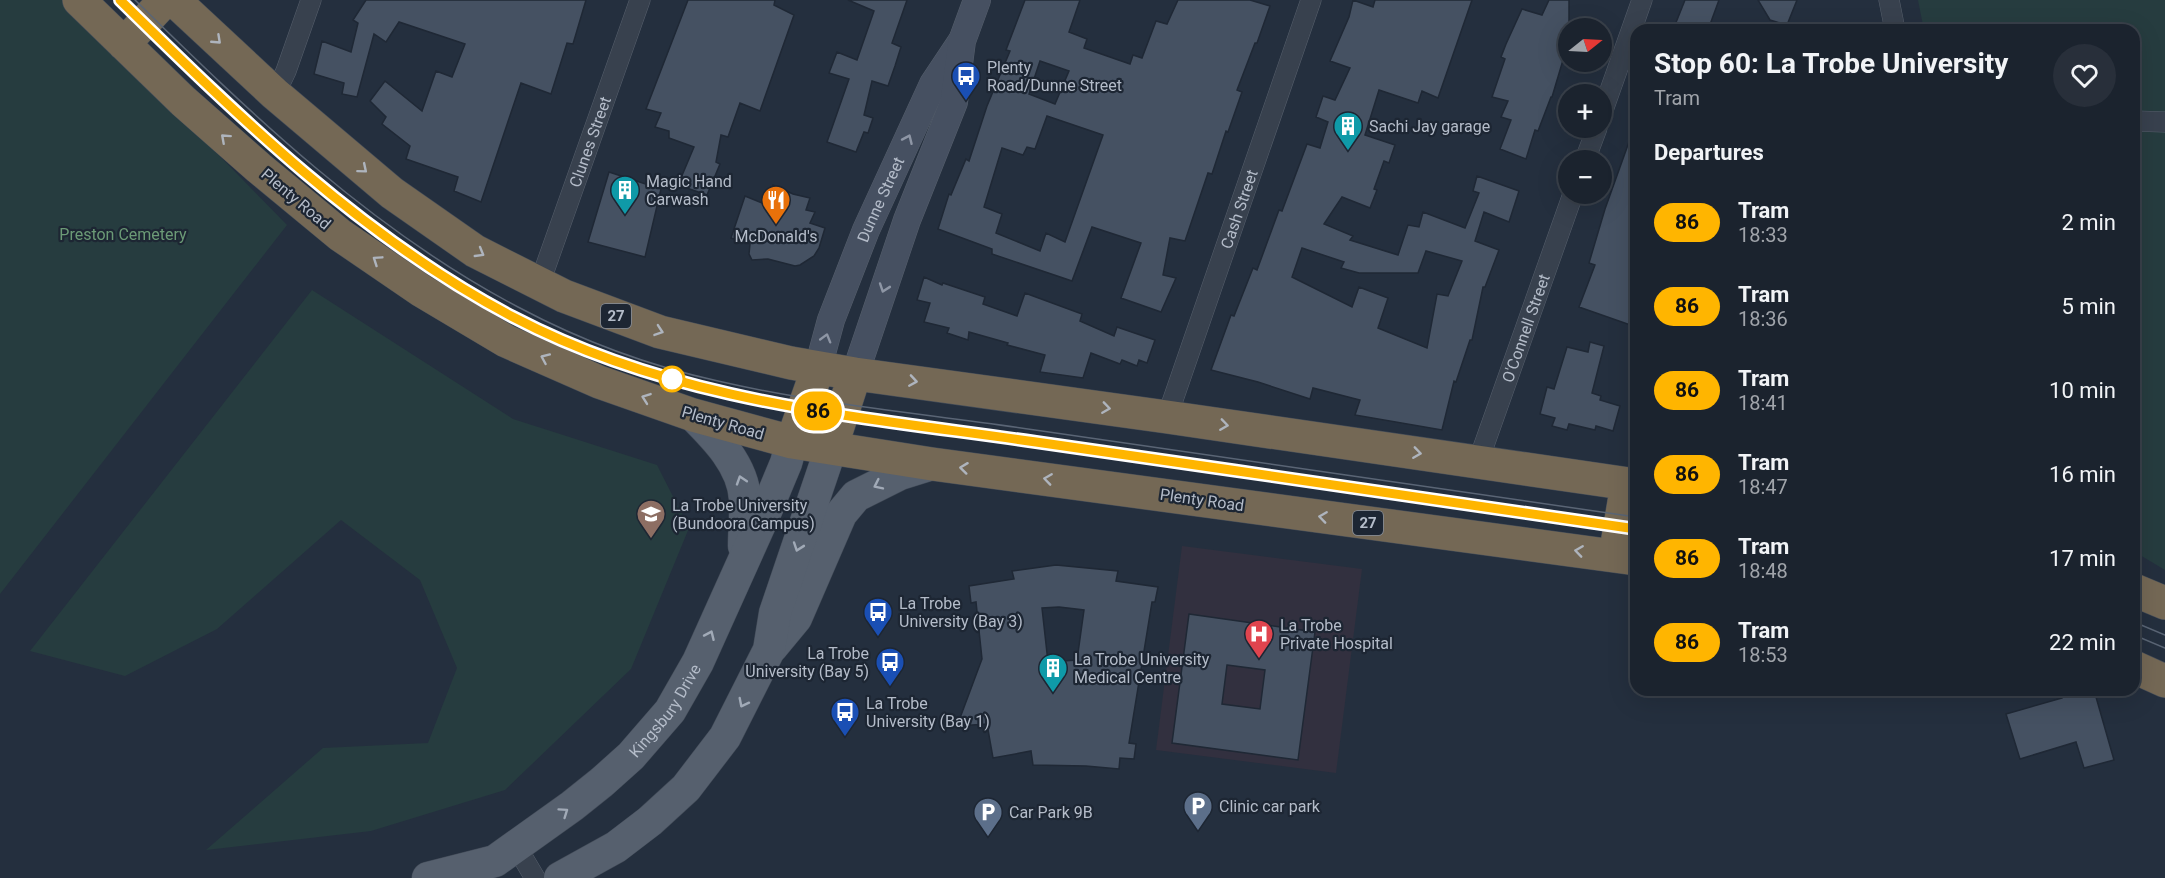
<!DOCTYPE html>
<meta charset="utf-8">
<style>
body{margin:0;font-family:Roboto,sans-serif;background:#282f3a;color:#f1f3f6;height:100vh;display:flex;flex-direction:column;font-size:22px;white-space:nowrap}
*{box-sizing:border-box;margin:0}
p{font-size:20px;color:#a0a4aa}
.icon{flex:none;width:33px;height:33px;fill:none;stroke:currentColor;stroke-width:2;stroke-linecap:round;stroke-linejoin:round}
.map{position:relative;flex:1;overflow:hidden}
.side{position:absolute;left:1630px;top:24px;width:510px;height:672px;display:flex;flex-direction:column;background:#1b232e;border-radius:18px;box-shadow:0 6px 24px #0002,0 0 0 2px #39404a}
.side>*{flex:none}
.badge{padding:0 12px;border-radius:20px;font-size:21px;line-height:39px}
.needle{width:39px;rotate:72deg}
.controls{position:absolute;left:1558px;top:18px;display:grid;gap:12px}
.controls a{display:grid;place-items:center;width:54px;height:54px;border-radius:50%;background:#1b232e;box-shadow:0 6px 24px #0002,0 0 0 2px #39404a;font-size:30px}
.map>.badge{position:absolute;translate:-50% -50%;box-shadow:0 0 0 3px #fff}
h2{padding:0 24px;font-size:22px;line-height:54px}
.round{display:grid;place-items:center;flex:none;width:63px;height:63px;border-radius:32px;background:#282f3a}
.headline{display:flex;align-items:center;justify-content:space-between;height:102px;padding:0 24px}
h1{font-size:28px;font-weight:700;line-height:45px}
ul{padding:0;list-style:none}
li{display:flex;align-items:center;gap:18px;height:84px;padding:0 24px}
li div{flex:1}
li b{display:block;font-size:22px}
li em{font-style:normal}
li .badge{min-width:66px;font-weight:700;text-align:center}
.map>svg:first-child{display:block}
.medical{fill:#32303f}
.green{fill:#263c3f}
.building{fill:#455162;stroke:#1f2835;stroke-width:1.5;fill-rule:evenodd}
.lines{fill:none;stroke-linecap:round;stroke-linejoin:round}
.street-casing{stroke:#565f6c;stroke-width:21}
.secondary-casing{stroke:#565f6c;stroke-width:28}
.primary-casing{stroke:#414a57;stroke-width:33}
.highway-casing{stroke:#434c59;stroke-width:34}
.street{stroke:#38414e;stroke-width:20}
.secondary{stroke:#465061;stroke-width:27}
.primary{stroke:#56606e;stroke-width:32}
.highway{stroke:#746855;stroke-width:33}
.tram{stroke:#5a6575;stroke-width:1.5}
.oneway{stroke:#aeb4bd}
.oneway2{stroke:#8e96a5}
.oneway3{stroke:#a1aab7}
.line-casing{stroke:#fff;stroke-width:14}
.line{stroke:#ffb500;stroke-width:9}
.stop-dot{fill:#fff;stroke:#ffb500;stroke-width:3}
.labels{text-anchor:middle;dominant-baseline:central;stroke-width:4.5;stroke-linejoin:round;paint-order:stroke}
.shield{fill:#1d2633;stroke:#878f9c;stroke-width:1.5}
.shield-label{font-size:15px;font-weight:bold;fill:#b4bcc9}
.poi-label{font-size:16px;fill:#b4bcc9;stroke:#1d2633;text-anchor:start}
.street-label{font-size:16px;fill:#b4bcc9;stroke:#1d2633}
.park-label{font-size:16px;fill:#6b9a76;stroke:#1d2633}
</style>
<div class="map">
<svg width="2165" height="878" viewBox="0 0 2165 878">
<rect width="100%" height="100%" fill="#242f3e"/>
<path class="medical" d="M1182,546L1362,569L1336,773L1156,750Z"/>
<path class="green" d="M0,0H67L287,225L0,594Z
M1918,0H2165V570L2135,552L2134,30H1924Z
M312,290L513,419L657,465L689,528L631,669L505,790L371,831L206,850L323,748L428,743L457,668L420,580L341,520L217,629L125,676L30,651Z"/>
<path class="building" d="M366,0H586L573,44L567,43L551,94L521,83L481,202L454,191L458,177L406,159L410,146L382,124L386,117L370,101L385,81L422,111L436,71L452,77L465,44L399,22L386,42L374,34L357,97L342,94L344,83L314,74L322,41L351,52L358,23L353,20Z
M688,0H775L774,5L794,15L760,111L740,103L728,137L721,135L716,162L720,164L707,195L678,185L694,147L669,138V131L655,127L661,113L646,109Z
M848,0H907L892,43L901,47L895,66L888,86L872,81L864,115L873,118L868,133L864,132L856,152L827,142L849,79L829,73L837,52L857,60L874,11Z
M1025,0H1080L1069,32L1087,39L1084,48L1130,64L1133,55L1142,58L1156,21L1167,24L1178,0H1250L1270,6L1257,43H1255L1237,90L1242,92L1228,132L1226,131L1212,174L1208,173L1185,241L1170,238L1163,275L1176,278L1161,312L1121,298L1141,243L1092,227L1072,281L992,254V249L938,229L949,194L951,195L966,159L969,161L987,106L1010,51L1006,50ZM1040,61L1069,71L1055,104L1029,94ZM1047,116L1103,135L1065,242L1046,233L1040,251L996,233L1002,214L984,207L1002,148L1023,155L1027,147L1035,149Z
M1353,0L1373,7L1375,0H1472L1438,98L1422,91L1418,103L1379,90L1365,135L1395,145L1389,163L1384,161L1374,189L1377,190L1370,208L1342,197L1324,224L1353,236L1350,240L1398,255L1408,225L1419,227L1423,212L1465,228L1479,193L1473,191L1477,176L1519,191L1509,222L1484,212L1475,241L1499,250L1485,287H1483L1472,340H1470L1456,382L1454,381L1442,430L1355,415L1360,400L1313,388L1310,399L1258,382L1211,370L1231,315L1234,316L1253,268L1257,270L1279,210L1282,211L1307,144L1320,148L1328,122L1316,117L1323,96L1335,100L1350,68L1330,61L1349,17ZM1302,248L1344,262L1341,268L1359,273H1418L1426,251L1462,261L1448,296L1437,294L1427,348L1378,328L1388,298L1359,287L1352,307L1292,277Z
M1549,0H1569V40L1552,97H1551L1538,131L1535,130L1526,159L1500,149L1511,120L1501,117L1508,101L1492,97L1505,59L1501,57L1506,44L1522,9L1542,15Z
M1685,0H1719L1708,30H1673Z
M1758,0H1797L1787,25L1770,20Z
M1634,128H1636V327L1579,307L1595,265L1589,263L1605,209Z
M609,172L661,189L645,257L588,242Z
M773,185L793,194L810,198L806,210L815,212L810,223L825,228L819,248L814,256L800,265L795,266L768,259L752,260L749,254L750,244L731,238L745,196L762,203L764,196L769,197Z
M924,277L942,285L943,283L985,297L983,304L1017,316L1025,293L1082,314L1080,321L1114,336L1117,327L1155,340L1147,363L1139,360L1137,366L1122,360L1120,364L1091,353L1083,378L1040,372L1045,355L1007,345L1008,343L969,332L968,340L947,333L949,328L924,322L930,303L917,300Z
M1590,342L1604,346L1592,393L1601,396L1600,400L1620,406L1613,431L1596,426L1595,430L1569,424L1567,430L1552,426L1555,418L1540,414L1547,387L1554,389L1567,347L1588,352Z
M1056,565L1118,571L1116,581L1158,587L1155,602H1152L1129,743L1136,744L1134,759L1120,758L1119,769L1086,766L1033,765L1031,751L993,758L987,724L957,726L982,659L976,602L971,603L969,586L1014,579L1012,571ZM1059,607L1084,610L1077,660L1048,662L1042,608Z
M1189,614L1315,632L1298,760L1172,743ZM1227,665L1265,670L1260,709L1222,704Z
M2060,690H2094L2114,760L2084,768L2076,742L2020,759L2006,714L2062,698Z"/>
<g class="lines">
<g class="street-casing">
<g id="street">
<path d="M1889,0L1895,30"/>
<path d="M275,94L286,71L311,0"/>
<path d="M1602,113L1642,0"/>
<path d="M2134,121L2165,122"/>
<path d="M1585,160L1597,128"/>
<path id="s1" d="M539,285L640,0"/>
<path id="s2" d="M1167,417L1311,0"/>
<path id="s3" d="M1478,462L1573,194"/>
<path d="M516,846L535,878"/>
</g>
</g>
<g class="secondary-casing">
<g id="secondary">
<path id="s4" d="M818,368L831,320L866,230L933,84L961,42"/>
<path d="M855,374L907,220L954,102L962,41L977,0"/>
</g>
</g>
<g class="primary-casing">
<g id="primary">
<path d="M693,415C716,438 743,465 745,499C746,514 744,531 744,546"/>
<path d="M772,647L796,618L841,514L856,496L900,474L932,464"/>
<path id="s5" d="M428,878L495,861L572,806L602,782L631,756L670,711L698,662L766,511L786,463L792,442"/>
<path d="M560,878L616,847L650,821L686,788L725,737L769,650L775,613L831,448"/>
</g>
</g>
<g class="highway-casing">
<path id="highway" d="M79,0L183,101L259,168L340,235L422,291L506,341L599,382L693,415L792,442L932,464L1636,559
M174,0L275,94L392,193L475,251L564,296L660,332L791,363L855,374L1167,417L1636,485
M124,44L165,0
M792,442L818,368
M831,448L855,374
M1615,556L1627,484
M2134,590L2165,603
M2134,667L2165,681"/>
</g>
<use href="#street" class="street"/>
<use href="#secondary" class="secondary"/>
<use href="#primary" class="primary"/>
<use href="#highway" class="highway"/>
<path class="tram" d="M120,0C240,118 363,238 513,317C676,403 857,416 1036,442C1236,471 1436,500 1636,529
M135,0C251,114 373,231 518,307C580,340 650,366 718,381C822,405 929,414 1035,430C1235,459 1436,488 1636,517
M2134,622L2165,635
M2134,635L2165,648"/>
</g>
<defs><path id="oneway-chevron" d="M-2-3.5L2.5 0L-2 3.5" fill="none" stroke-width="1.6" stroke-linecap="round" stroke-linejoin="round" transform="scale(1.5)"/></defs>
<g class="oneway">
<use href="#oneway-chevron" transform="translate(217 40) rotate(43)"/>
<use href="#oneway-chevron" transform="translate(225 138) rotate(-138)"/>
<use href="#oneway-chevron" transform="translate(363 169) rotate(40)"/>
<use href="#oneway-chevron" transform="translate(480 253) rotate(30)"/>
<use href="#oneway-chevron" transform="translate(377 260) rotate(-146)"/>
<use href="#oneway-chevron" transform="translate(659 331) rotate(19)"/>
<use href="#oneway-chevron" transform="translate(545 358) rotate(-156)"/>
<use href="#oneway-chevron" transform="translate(913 381) rotate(9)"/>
<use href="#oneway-chevron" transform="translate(646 398) rotate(-160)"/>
<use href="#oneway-chevron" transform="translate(1106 408) rotate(8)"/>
<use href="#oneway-chevron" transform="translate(1224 425) rotate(8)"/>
<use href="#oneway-chevron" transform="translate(1417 453) rotate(8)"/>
<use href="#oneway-chevron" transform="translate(964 468) rotate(-173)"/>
<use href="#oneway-chevron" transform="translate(1048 479) rotate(-172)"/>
<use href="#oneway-chevron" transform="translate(1323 517) rotate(-172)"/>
<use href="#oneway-chevron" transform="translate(1579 551) rotate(-172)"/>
</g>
<g class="oneway2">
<use href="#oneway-chevron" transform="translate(908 139) rotate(-66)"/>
<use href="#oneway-chevron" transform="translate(884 288) rotate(109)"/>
<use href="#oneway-chevron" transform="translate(826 338) rotate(-74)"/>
</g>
<g class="oneway3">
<use href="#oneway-chevron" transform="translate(741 480) rotate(-108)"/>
<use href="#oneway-chevron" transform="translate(878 485) rotate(154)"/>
<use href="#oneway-chevron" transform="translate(798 547) rotate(109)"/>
<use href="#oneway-chevron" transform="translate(710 635) rotate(-66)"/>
<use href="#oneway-chevron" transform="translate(743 703) rotate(117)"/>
<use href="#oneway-chevron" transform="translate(564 812) rotate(-35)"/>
</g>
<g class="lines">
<g class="line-casing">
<path id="line" d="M120,0C240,118 363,238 513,317C677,403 856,416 1036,442C1236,471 1436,499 1636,529"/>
</g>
<use href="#line" class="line"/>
</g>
<defs>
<g id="bus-pin" transform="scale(1.5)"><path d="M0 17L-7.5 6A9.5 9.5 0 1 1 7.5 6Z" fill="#1a4fb4" stroke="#1d2633"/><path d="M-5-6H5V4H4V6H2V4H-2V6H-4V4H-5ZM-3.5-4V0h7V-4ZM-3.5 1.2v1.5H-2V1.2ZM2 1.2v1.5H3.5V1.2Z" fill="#fff"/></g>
<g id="building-pin" transform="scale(1.5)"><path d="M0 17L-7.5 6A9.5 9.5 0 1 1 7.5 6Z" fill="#0f9aa8" stroke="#1d2633"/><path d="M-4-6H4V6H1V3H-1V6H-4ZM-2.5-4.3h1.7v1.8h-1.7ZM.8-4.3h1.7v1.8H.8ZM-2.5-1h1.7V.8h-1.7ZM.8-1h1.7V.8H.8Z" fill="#fff"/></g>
<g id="restaurant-pin" transform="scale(1.5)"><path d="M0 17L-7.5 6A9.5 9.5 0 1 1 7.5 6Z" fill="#e8710a" stroke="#1d2633"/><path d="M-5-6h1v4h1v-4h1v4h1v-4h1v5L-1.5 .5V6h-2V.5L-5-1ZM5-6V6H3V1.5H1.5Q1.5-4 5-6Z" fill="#fff"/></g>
<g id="university-pin" transform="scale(1.5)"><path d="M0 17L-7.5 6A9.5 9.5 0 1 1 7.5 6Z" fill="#8d6e63" stroke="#1d2633"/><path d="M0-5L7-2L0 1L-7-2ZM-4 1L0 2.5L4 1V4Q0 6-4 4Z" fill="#fff"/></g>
<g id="hospital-pin" transform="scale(1.5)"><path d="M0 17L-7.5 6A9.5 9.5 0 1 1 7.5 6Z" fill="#e0444e" stroke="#1d2633"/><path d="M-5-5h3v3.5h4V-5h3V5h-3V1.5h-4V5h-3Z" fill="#fff"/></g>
<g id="parking-pin" transform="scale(1.5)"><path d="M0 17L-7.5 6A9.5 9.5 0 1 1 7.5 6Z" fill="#5c6f8a" stroke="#1d2633"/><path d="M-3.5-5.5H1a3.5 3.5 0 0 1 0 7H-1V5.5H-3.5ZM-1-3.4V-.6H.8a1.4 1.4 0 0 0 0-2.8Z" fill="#fff"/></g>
</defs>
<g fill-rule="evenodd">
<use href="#bus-pin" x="966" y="76"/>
<use href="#building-pin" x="1348" y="126"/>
<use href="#building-pin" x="625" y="190"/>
<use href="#restaurant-pin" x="776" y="200"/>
<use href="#university-pin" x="651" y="514"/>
<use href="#bus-pin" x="878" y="612"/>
<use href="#hospital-pin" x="1259" y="634"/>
<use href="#bus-pin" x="890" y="662"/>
<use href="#building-pin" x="1053" y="668"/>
<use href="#bus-pin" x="845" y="712"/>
<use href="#parking-pin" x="1198" y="806"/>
<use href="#parking-pin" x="988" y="812"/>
</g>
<circle class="stop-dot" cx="672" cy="379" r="12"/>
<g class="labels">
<g class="shield">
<rect x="601" y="304" width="30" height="24" rx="4.5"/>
<rect x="1353" y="511" width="30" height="24" rx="4.5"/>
</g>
<g class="shield-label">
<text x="616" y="316">27</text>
<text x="1368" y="523">27</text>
</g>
<g class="poi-label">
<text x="987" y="67">Plenty<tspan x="987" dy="18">Road/Dunne Street</tspan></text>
<text x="1369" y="126">Sachi Jay garage</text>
<text x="646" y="181">Magic Hand<tspan x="646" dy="18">Carwash</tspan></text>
<text x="776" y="236" text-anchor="middle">McDonald's</text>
<text x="672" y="505">La Trobe University<tspan x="672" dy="18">(Bundoora Campus)</tspan></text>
<text x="899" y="603">La Trobe<tspan x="899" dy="18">University (Bay 3)</tspan></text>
<text x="1280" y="625">La Trobe<tspan x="1280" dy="18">Private Hospital</tspan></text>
<text x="869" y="653" text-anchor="end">La Trobe<tspan x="869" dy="18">University (Bay 5)</tspan></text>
<text x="1074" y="659">La Trobe University<tspan x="1074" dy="18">Medical Centre</tspan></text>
<text x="866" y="703">La Trobe<tspan x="866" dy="18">University (Bay 1)</tspan></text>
<text x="1219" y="806">Clinic car park</text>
<text x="1009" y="812">Car Park 9B</text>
</g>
<g class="street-label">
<text stroke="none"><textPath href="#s1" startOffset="152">Clunes Street</textPath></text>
<text transform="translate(296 199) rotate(40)">Plenty Road</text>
<text stroke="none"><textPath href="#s4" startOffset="180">Dunne Street</textPath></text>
<text stroke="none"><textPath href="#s2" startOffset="220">Cash Street</textPath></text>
<text stroke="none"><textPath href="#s3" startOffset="142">O'Connell Street</textPath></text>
<text transform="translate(723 423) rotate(16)">Plenty Road</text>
<text transform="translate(1202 500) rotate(8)">Plenty Road</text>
<text stroke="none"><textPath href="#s5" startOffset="298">Kingsbury Drive</textPath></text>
</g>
<g class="park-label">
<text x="123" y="234">Preston Cemetery</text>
</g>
</g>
</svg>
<div class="controls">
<a><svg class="needle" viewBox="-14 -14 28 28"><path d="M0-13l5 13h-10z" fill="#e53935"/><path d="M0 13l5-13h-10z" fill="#a0a4aa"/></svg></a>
<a>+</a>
<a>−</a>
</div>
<b class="badge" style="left:818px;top:411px;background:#ffb500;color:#111">86</b>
<section class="side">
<div class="headline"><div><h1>Stop 60: La Trobe University</h1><p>Tram</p></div><a class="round"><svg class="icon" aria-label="heart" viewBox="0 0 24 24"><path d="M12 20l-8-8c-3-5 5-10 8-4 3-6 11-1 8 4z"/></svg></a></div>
<h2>Departures</h2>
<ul>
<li><span class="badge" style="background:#ffb500;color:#111">86</span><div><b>Tram</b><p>18:33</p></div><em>2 min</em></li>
<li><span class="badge" style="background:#ffb500;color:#111">86</span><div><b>Tram</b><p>18:36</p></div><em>5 min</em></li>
<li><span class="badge" style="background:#ffb500;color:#111">86</span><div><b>Tram</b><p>18:41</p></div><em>10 min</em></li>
<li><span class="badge" style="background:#ffb500;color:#111">86</span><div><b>Tram</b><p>18:47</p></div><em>16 min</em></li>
<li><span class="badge" style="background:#ffb500;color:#111">86</span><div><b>Tram</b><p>18:48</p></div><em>17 min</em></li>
<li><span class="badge" style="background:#ffb500;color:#111">86</span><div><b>Tram</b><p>18:53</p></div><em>22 min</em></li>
</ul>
</section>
</div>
